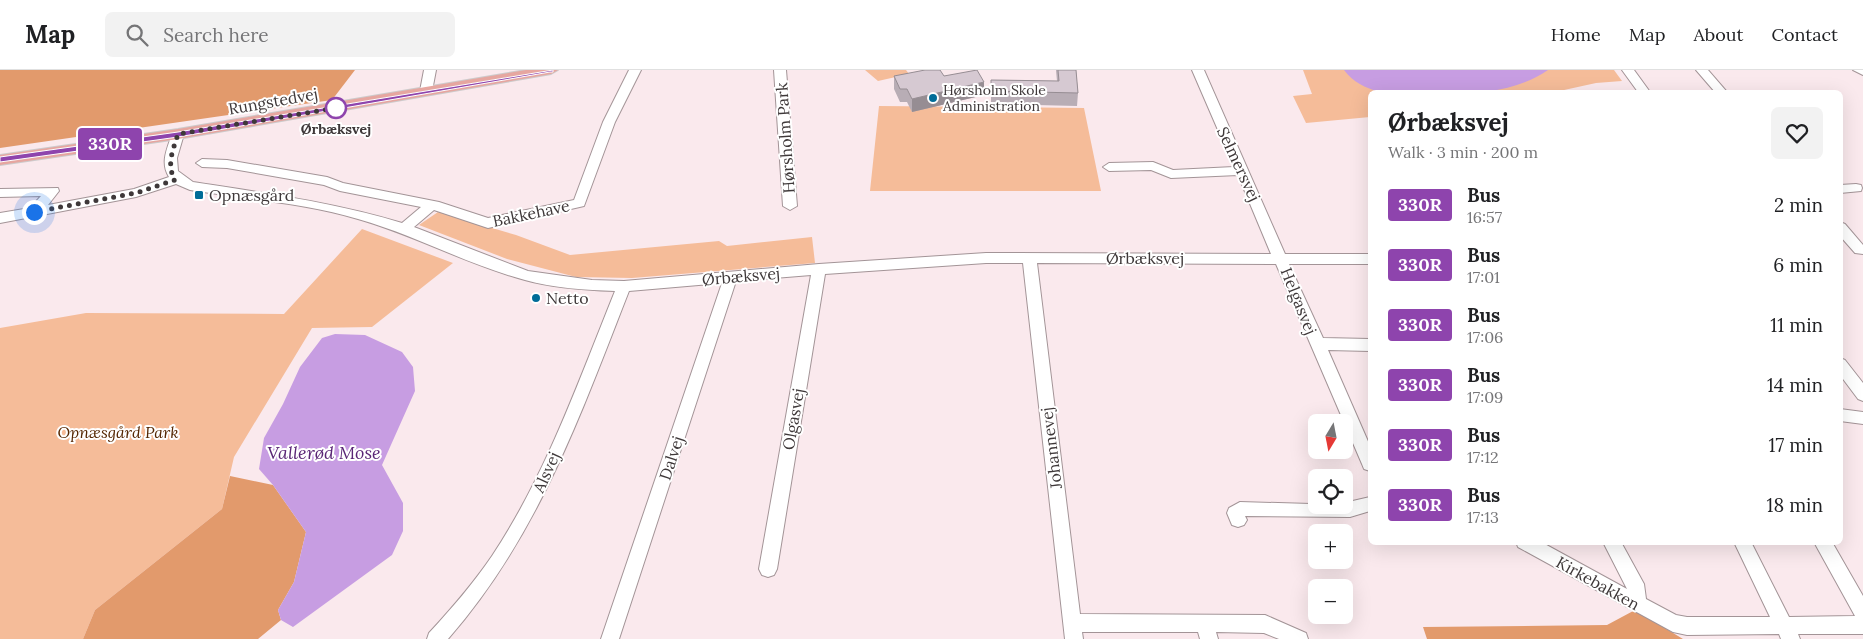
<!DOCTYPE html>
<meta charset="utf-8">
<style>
body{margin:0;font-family:Lora,serif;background:#f2f2f2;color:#202124;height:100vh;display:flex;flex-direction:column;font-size:19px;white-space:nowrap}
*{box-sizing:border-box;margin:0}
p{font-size:16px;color:#757577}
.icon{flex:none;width:28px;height:28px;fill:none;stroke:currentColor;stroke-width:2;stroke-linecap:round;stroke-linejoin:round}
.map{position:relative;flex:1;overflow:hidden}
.panel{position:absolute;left:1368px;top:20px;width:475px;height:455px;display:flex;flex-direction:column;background:#fff;border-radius:8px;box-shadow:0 5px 20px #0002}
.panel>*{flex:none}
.badge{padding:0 10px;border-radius:4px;font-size:18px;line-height:32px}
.needle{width:32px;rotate:190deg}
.fabs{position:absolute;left:1308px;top:344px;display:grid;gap:10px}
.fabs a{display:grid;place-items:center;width:45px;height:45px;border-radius:8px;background:#fff;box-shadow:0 5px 20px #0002;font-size:25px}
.you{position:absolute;width:25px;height:25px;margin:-12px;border:4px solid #fff;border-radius:50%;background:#1a73e8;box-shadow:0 0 0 8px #1a73e833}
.map>.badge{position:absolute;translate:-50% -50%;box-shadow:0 0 0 2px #fff}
.round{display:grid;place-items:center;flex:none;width:52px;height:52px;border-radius:8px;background:#f2f2f2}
.overview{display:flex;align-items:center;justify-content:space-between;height:85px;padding:0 20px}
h1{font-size:24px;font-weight:700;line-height:38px}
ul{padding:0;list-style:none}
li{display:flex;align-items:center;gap:15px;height:60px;padding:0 20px}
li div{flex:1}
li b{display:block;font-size:19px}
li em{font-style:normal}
li .badge{min-width:55px;font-weight:700;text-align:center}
header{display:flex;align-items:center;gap:30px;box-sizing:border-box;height:70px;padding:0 25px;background:#fff;border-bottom:1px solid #e0e0e0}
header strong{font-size:24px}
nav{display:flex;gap:28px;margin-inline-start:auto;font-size:18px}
.search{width:350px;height:45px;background:#f2f2f2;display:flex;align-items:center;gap:12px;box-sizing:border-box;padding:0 18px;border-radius:8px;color:#757577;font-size:19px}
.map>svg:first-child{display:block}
.green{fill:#f5bc99}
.forest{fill:#e29a6c}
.water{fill:#c79de2}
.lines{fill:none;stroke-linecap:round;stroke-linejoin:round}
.minor-casing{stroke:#a39497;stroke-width:2}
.major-casing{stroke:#cdcbcc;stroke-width:2}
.minor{fill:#fff;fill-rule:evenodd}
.major{fill:#e6a6a0;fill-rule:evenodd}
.wall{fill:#b8adb5}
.shaded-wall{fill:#968d93}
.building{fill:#d6c9d2;stroke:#968d93}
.line{fill:#8e44ad;stroke:#fff}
.walk{stroke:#3e3839;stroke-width:5;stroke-dasharray:0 9}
.poi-dot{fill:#006c98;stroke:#fff;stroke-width:2}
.stop-dot{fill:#fff;stroke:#8e44ad;stroke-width:2.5}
.labels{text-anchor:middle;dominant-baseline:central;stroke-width:4;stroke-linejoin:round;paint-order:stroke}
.far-poi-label{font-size:14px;fill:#3e3839;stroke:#fff;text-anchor:start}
.far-stop-label{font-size:14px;font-weight:bold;fill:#3e3839;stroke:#fff}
.street-label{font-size:16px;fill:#3e3839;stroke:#fff}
.poi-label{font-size:16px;fill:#3e3839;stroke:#fff;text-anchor:start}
.park-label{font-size:16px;font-style:italic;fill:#552702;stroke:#fff}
.water-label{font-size:18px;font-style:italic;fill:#592575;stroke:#fff}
</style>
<header>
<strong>Map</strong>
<div class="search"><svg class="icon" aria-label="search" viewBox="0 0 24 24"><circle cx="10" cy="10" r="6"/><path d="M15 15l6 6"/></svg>Search here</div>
<nav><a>Home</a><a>Map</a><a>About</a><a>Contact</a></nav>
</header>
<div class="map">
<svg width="1863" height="569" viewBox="0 0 1863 569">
<rect width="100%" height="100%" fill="#fae9ed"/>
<path class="green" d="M865,0H906L909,4L878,11Z
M1303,0H1614L1622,11L1596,13L1555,22H1370V47L1306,53L1293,26L1312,24Z
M879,36L1084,38L1101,121H870Z
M438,142L516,165L570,185L719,171L727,176L812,167L815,193L632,208L576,207L507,189L419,155Z
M362,159L453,193L372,257L312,258L234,387L222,439L95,540L83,569H0V258L86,243L284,244Z"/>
<path class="forest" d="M0,0H355L332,30L0,78Z
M230,406L273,415L306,462L294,512L278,540L281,550L258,569H83L95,540L222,439Z
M1635,540L1683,569H1427L1423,557L1607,555Z"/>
<path class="water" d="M1344,0H1548C1500,33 1434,22 1380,22C1365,18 1353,12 1344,0Z
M335,264L365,265L402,282L413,297L415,321L382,395L403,433V461L392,485L293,557L281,550L278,540L294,512L306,462L273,415L259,399L264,368L283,334L300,297L322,268Z"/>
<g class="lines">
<g class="minor-casing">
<path id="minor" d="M424,0H436L432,21L426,25L420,21Z
M629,0H641L615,52L584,136L488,158L434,140L414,157L528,201L592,210L624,211L819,194L986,183L1271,184L1238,105L1171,108L1151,100L1109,101L1103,97L1109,93L1153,92L1173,100L1234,97L1192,0H1204L1285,184H1370V194H1289L1323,268L1370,269V281L1328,280L1370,376V401L1364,399L1362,394L1276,194L1037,193L1080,544L1265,545L1306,563L1308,569H1279L1264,563L1216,562L1218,569H1200L1198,562H1082L1083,569H1065L1023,193H986L825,204L777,499L774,505L768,507L762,505L759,499L811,205L736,211L619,569H601L722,213L629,221C580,346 538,466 448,569H427L429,563C452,538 473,514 492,486C546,405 579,310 615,221C586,220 553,218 525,210C468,195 415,165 358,149C304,133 246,129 190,120L176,114L136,127L0,153V143L30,138L41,126L0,127V119L58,118L59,121L48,135L134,119L169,107C160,93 167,79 172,64L178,60L184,64L177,88L178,101L193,112C264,123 333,132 402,153L421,137L340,121L324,115L227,98L202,97L196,93L202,89L227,90L327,107L343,113L439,132L488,148L574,130L603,52Z
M774,0H786L797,136L790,140L783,136Z
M1622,0H1634L1650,22H1638Z
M1696,0H1708L1727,22H1715Z
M1853,0H1863V5Z
M1856,114L1861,115L1862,118L1861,121L1840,123V115Z
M1840,152L1845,154L1863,175V184L1855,183L1840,166Z
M1840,288L1845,290L1863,313V331L1858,329L1840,305Z
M1840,339L1863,342V354L1840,351Z
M1370,427V441L1350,447L1245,446L1247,450L1244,455L1238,457L1232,455L1227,443L1229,438L1240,432L1344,435V433Z
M1516,472H1541L1627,519L1603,472H1621L1644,514L1646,529L1676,545L1687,547H1770L1734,472H1751L1789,547L1855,546L1814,472H1832L1863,526V564H1798L1800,569H1781L1779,564L1687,565L1673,562L1518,477Z"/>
</g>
<g class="major-casing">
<path id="major" d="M526,0H558L551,4L178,69L0,95V85L178,59Z"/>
</g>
<use href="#minor" class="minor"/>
<use href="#major" class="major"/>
</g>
<path class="wall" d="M1056,0H1076L1078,23L1077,36L991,34V10L1057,11Z
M894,6L984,25L912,42L907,32H900L894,19Z"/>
<path class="shaded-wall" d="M984,12V25L912,42V29Z"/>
<path class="building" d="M925,0H940L944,6L977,0L984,12L912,29L907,19H900L894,6Z
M1058,0H1076L1078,23L991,21V10L1059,11Z"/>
<path class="line" d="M550,2L178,67L0,92V87L178,62L553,0V2Z"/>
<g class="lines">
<path class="walk" d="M34,142L136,123L175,110C166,95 173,80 178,64L336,38"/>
</g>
<g class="poi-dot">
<circle cx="933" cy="28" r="5"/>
<rect x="194" y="120" width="10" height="10" rx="2.5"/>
<circle cx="536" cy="228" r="5"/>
</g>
<circle class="stop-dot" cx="336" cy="38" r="10"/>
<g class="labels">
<g class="far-poi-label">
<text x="943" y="20">Hørsholm Skole<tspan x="943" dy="16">Administration</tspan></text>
</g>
<g class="far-stop-label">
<text x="336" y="59">Ørbæksvej</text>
</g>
<g class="street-label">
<text transform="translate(273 31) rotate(-10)">Rungstedvej</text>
<text transform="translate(785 68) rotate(-94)">Hørsholm Park</text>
<text transform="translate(1239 94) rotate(65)">Selmersvej</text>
<text transform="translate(531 143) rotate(-12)">Bakkehave</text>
<text x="1145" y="188">Ørbæksvej</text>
<text transform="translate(741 206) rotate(-5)">Ørbæksvej</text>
<text transform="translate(1299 231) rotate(68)">Helgasvej</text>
<text transform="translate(793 349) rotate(-80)">Olgasvej</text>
<text transform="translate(1051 378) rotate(-97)">Johannevej</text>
<text transform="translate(671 388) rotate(-72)">Dalvej</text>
<text transform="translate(546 402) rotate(-66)">Alsvej</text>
<text transform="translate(1598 513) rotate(29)">Kirkebakken</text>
</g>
<g class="poi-label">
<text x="209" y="125">Opnæsgård</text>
<text x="546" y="228">Netto</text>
</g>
<g class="park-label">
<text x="118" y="362">Opnæsgård Park</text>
</g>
<g class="water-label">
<text x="324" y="382">Vallerød Mose</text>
</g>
</g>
</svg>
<div class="fabs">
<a><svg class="needle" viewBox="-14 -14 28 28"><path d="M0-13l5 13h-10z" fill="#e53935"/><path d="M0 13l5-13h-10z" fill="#757577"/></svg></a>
<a><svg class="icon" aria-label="locate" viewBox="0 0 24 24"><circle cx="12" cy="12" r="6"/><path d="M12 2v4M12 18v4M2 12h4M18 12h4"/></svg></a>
<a>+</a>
<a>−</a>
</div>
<div class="you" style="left:34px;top:142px"></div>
<b class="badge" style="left:110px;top:74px;background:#8e44ad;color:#fff">330R</b>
<section class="panel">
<div class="overview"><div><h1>Ørbæksvej</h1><p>Walk · 3 min · 200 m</p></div><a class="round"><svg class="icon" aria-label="heart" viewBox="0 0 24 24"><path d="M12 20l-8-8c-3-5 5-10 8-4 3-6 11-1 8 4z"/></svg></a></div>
<ul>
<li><span class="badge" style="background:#8e44ad;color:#fff">330R</span><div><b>Bus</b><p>16:57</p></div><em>2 min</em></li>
<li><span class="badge" style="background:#8e44ad;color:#fff">330R</span><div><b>Bus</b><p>17:01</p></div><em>6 min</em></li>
<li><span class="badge" style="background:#8e44ad;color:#fff">330R</span><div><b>Bus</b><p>17:06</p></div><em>11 min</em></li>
<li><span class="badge" style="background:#8e44ad;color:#fff">330R</span><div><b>Bus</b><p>17:09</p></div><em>14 min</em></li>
<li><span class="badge" style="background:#8e44ad;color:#fff">330R</span><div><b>Bus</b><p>17:12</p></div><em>17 min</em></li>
<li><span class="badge" style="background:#8e44ad;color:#fff">330R</span><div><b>Bus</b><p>17:13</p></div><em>18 min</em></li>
</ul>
</section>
</div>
